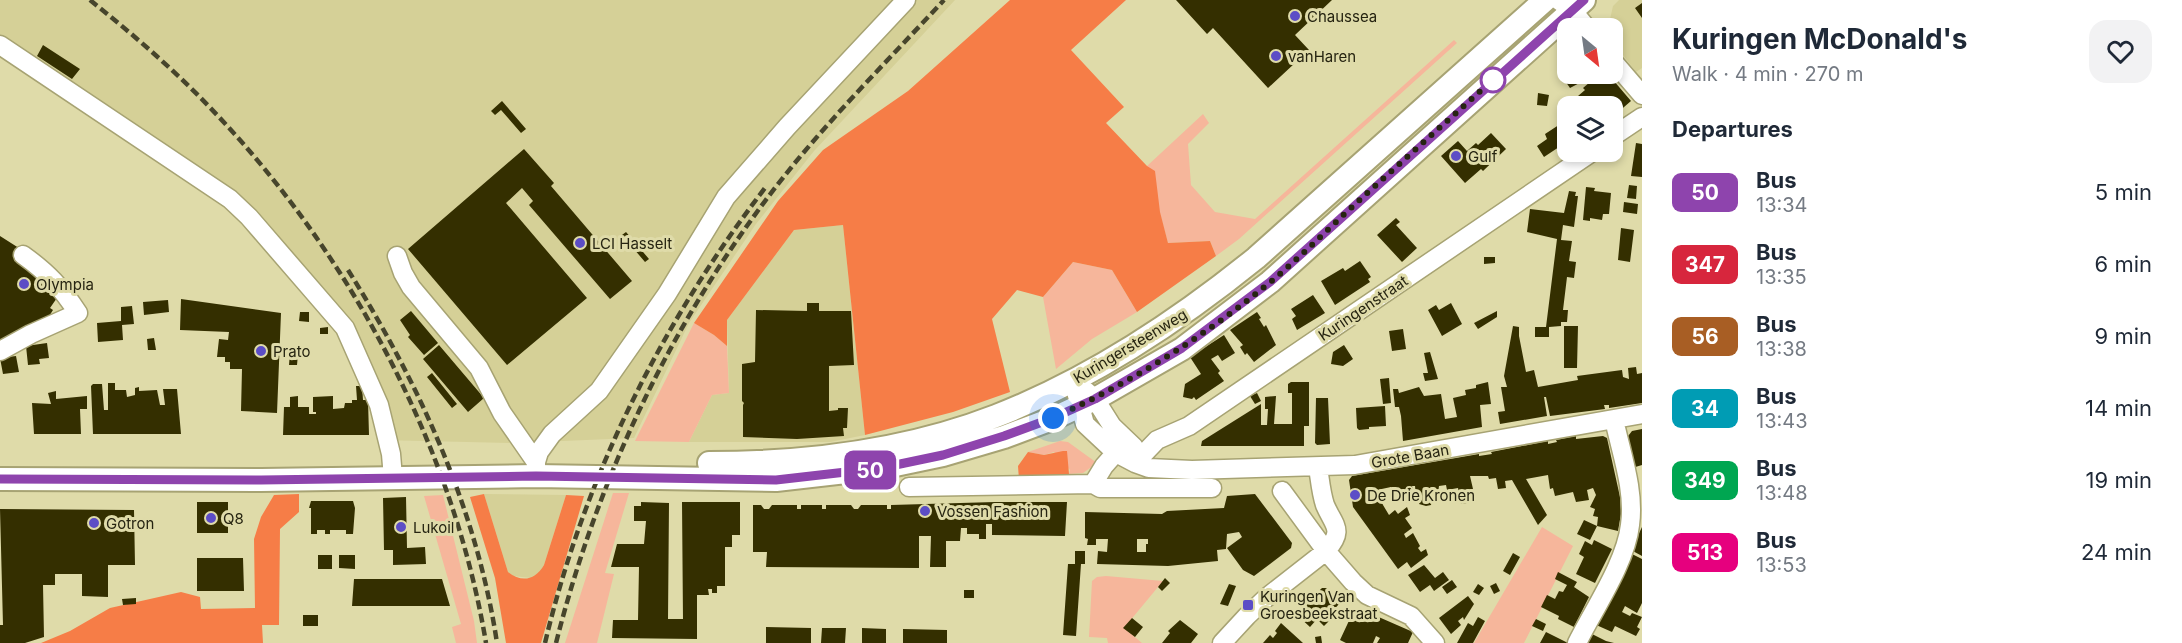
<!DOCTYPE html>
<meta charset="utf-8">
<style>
body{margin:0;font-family:Inter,sans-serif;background:#f2f2f3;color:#1f2937;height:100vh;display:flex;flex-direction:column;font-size:22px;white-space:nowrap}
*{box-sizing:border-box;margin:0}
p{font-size:20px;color:#747a83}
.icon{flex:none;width:33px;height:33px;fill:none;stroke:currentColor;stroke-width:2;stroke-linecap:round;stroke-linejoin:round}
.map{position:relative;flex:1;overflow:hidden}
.panel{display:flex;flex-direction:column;background:#fff;width:540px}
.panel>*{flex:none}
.badge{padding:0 12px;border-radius:9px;font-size:21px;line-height:39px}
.needle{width:39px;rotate:151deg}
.buttons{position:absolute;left:1557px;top:18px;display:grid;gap:12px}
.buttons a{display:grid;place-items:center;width:66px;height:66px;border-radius:12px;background:#fff;box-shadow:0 3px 9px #0003;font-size:30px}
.you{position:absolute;width:30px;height:30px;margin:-15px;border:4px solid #fff;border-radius:50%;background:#1a73e8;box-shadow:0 0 0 9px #1a73e833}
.map>.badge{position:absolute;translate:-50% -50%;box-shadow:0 0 0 3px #fff}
h2{padding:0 30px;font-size:22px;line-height:54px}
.round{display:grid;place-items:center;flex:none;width:63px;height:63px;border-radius:18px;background:#f2f2f3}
.headline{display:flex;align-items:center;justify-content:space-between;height:102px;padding:0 30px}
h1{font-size:28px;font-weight:700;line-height:45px}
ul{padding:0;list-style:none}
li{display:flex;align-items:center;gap:18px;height:72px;padding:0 30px}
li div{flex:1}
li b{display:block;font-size:22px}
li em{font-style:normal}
li .badge{min-width:66px;font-weight:700;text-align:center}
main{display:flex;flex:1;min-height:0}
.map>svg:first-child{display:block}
.built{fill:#d5d097}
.green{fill:#f6b69b}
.forest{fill:#f67d47}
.building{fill:#342f00;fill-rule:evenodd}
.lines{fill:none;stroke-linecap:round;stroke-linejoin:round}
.minor-casing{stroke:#a7a373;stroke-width:21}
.major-casing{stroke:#a7a373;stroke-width:26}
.minor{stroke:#fff;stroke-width:18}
.major{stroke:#fff;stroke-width:22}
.rail{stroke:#47452c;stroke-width:4.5;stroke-dasharray:9 4.5;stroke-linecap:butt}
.line-casing{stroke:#fff;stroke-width:14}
.line{stroke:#8e44ad;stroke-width:9}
.walk{stroke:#262411;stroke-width:6;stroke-dasharray:0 10.8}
.poi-dot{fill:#5c4dc6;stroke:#dfdba9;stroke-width:2}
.stop-dot{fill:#fff;stroke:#8e44ad;stroke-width:3}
.labels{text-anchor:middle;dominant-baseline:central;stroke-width:6;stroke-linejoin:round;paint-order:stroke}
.poi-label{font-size:15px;fill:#262411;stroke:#dfdba9;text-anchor:start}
.street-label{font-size:15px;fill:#262411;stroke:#dfdba9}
</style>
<main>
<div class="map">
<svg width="1642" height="643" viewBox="0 0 1642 643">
<rect width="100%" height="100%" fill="#dfdba9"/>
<path class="built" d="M0,0H955L814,151L756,224L689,323L634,438L514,443L380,440L376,415L335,326L238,215L0,55Z
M1619,0H1642V68L1636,72L1613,42L1612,28H1608L1613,6Z
M843,225L865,435L830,442H689L712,395L729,393L727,320L794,230Z
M484,494L566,495L544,565L539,574L531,578L513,576L508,572Z"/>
<path class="green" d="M1454,40L1457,43L1239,239L1216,256L1210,241L1168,243L1147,166L1203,114L1209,123L1188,144L1191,185L1215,212L1255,219Z
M1073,262L1112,270L1137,312L1092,339L1056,369L1043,297Z
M694,323L714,335L727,346L729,393L712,395L689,442L635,441Z
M1060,441L1068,442L1097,463L1083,473L1069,474L1070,470L1054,452L1044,455L1028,452Z
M613,493H629L605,573L614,574L597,643H565Z
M443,495L474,621L477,643H456L452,627L461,624L424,496Z
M1542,527L1573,546L1524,643H1474Z
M1106,576L1163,581L1124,628L1142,643H1108L1107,638L1089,637L1092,581L1097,577Z"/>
<path class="forest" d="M1010,0H1126L1071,50L1124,107L1106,123L1147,166L1155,171L1160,212L1168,243L1210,241L1216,256L1137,312L1112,270L1073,262L1043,297L1017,290L992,319L1010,392L953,412L865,435L843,225L794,230L727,320V346L714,335L694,323L778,201L823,150L908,91Z
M1063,451H1067L1069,474L1019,480L1018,466L1028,452L1044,455Z
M299,494V512L280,529L279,625H262L263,643H41L70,631L110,608L181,592L200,597L201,609L255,608L254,539L261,517L274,495Z
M484,494L508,572C522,583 535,580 544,565L566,495L584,496L541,643H506L495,578L470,497Z"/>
<path class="building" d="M1176,0H1332L1295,35L1309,50L1268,88L1213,28L1207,34Z
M1642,3V18L1635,8Z
M43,45L80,69L72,79L37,56Z
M1562,65L1568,66V74H1608L1631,101L1617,113L1614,109L1612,111V106H1597L1605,99L1602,96L1590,106L1588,103L1584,105L1570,103L1571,98L1581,100L1578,96L1585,90L1583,88L1590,82L1587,79L1570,88L1559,72V68Z
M1538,93L1549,95L1547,106L1537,105Z
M502,101L526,129L521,133L501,110L495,115L491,111Z
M1568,119V141L1544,157L1537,146L1547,139L1545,134Z
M1491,133L1506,149L1483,171L1481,169L1465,183L1441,156L1458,141L1467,151L1476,143L1478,145Z
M1636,143L1642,144V177L1631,176Z
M524,149L554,183L551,186L632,281L610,299L529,205L533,201L522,188L506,203L587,298L507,365L408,249Z
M1629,185L1637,186L1636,199L1627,198Z
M1586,187L1595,188L1594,191L1611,193L1609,214H1603L1602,220L1590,218V221L1583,220Z
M1569,191L1576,192L1575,196H1578L1574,227L1563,225L1561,240L1572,241L1569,261L1576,262L1574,278L1567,277L1563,310H1568L1567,322H1561V326L1549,327V337H1535V327H1546L1557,239L1527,232L1530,209L1564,213Z
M1624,202L1638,204L1637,214L1623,212Z
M1396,218L1400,222L1396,225L1417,248L1402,262L1377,235Z
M1621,228L1634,230L1630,262L1618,260Z
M626,232L649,259L645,262L622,235Z
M0,236L22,250L59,295L50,308L53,310L46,321L42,319L39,324L0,342Z
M1484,257H1495V263L1484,264Z
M1360,261L1371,277L1368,279L1370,282L1335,305L1321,281L1343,268L1345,271Z
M1313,295L1325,313L1297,330L1292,319L1296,316L1291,309Z
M181,299L281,313L277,413L241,411L242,369H230V362H225V357H217L219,339L228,340L229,332L180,330Z
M168,300L169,312L144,315L143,302Z
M807,303H819V311H851L854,365L829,366V411L838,410V408H848L847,428H843L844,436L797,439L743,437V405L744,403L742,401V364L755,362L756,310L807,311Z
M1451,303L1462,324L1442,336L1428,310L1436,305L1439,310Z
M132,306L134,324L122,325L123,340L98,342L97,323L121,321V307Z
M411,311L438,343L424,355L408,337L410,335L400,320Z
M1497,311V317L1478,329L1474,323Z
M300,312H309V322L299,321Z
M1257,312L1261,318L1259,319L1264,327L1266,325L1276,345L1254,362L1247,353L1245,355L1240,347L1243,345L1230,330Z
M1513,326L1519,327V336L1526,372L1534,370L1538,387L1578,380L1577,376L1622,370L1623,377L1629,379L1628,368L1636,367L1637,374L1642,373V403L1609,408V405H1604L1605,409L1550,416L1546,397H1544L1547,416L1500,424L1498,412L1505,411L1501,387H1507L1504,376Z
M1564,326H1578L1577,368H1564Z
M328,327V334H320V328Z
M1403,329L1406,349L1392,351L1389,331Z
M1224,335L1235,353L1222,361L1218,355L1211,359L1220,371L1218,373L1224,381L1196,400L1194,397L1192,399L1183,397L1185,384L1201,374L1190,357Z
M154,338L156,350H148L147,339Z
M47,343L49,358L39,359L40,364L28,365L26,346Z
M439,345L484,398L468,412L423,359Z
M1344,345L1353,359L1343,366L1331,364L1333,352Z
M290,352L298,354L297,365H289Z
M1430,352L1438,379L1425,381L1423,373H1428L1424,353Z
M16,356L19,372L3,374L0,358Z
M432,373L457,404L452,408L427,377Z
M1389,378L1391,403L1383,404L1380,379Z
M1291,382H1309V426H1304V446H1201L1202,441L1261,404V425H1267L1268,409H1265V397L1276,396L1274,424H1292V393H1288V384Z
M1488,382L1491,404L1480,405L1482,427L1403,441L1401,416L1399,407H1395L1393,389H1398L1399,393L1419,387L1424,396L1441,394L1445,419L1457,417L1453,398L1466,395L1465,390L1476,388V385Z
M108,383H115V390H126L127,397L135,395V388L139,387V391L157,390L160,405H165L163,389H177L181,434H93L91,386L93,384H102L104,410H108Z
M356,386H362L363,400H368L369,435H283L284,407H290V397L298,396V407H309V414H316V412H313V397L333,396V409L344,408L345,403H352V400H357Z
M56,391V399L87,396V409H80L81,434H34L32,403L51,404L48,393Z
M1257,393L1261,401L1255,404L1250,396Z
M1316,398H1328L1330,444L1317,445L1315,443Z
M1385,406L1386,426L1369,427V429L1359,430L1357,428L1356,408Z
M1642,429V465L1632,468L1625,440L1632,431Z
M1576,436V439L1603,436L1607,438L1620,497L1621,514L1618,531L1597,526L1598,517L1593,516L1595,509L1590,507L1596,495L1593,488L1587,490L1589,500L1576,502L1573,492L1555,496L1553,488L1550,489L1548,475L1526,479L1547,515L1538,525L1512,480L1505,481L1506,488L1498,489L1496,478L1489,479L1488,476H1470L1473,489L1466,490L1468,503L1461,504L1458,488L1447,490L1446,485L1439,486L1438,493L1433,494L1431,505L1426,506L1419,504L1421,496H1416L1415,486H1412L1413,490H1409L1411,503H1406L1405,497L1393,498L1391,487L1377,490L1383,505L1389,515L1395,510L1398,514L1407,507L1410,515L1405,518L1412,528L1404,534L1406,538L1413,533L1420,546L1418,548L1421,552L1426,549L1428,555L1411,568L1407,562L1398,569L1353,507L1349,480L1352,476L1479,454V456L1492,454L1491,452L1548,441V444L1557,442L1556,440Z
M1255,494L1292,543L1291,548L1254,576L1243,570L1227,548L1242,537L1239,532L1227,534L1226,549L1217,550L1218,561L1168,566L1097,564L1098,551L1107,552L1108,539H1096V545H1087L1088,539L1085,538V512L1162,514L1167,511L1224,508L1227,496ZM1137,539H1148V544H1146V552H1137Z
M406,497L407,548L425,547L426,564L393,565V550H384L383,498Z
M311,501H353L355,508L353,534H346V530H330V534H325V530H317V534H311V508H309Z
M197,502H228V533H197Z
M641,502L669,503L668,619H683L682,502H740V535H732V547H725V586H717V593H712V589H708L709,595H697V639L612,638L613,620H638L639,567H611L617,544H644L646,521H634V506H641Z
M995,502H1067L1065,536L992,535V524H986V539H979V534H967V528H961L960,541H946V567H930L931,536H919V568L766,567L767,552H753V505H761L764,509H769L772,505H797V509H801V505H822V509H826V505H851L854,509H858L861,505H887V509H891V505Z
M0,509L134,510L135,565H108V597L82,596V574H55V585H43L44,637L25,643H0V625H3Z
M1584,520L1597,526L1590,540L1577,534Z
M1642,527V556L1631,550Z
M1594,540L1612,549L1595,583L1576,574L1584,557L1579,554L1585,541L1592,545Z
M1075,551H1085V564H1081L1076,636L1063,635L1068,564H1075Z
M1513,553L1520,557L1510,575L1503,571Z
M1630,553L1642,559V603L1637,613L1625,606L1622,612L1630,616L1632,613L1642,617L1637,627L1640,629L1636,636L1615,626L1612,632L1594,624Z
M318,555H332V569H318Z
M339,555H355V569L339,568Z
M197,558H243L244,591H197Z
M1424,565L1435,578L1443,572L1449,580L1434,591L1430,585L1420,592L1408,575Z
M1558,572L1577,582L1574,587L1589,597L1574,627L1558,619L1559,616L1541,607L1547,595L1555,599L1559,591L1563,592L1567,585L1555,579Z
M1165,578L1170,583L1162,591L1158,587Z
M354,579H442L450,606H352Z
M1452,580L1457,587L1447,594L1442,587Z
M1496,583L1500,591L1494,594L1490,586Z
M1229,584L1236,586L1228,606L1220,604Z
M1478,584L1484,588L1479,595L1473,592Z
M1322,588H1327V591L1339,604L1329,615L1332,618L1324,626L1317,619L1310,627L1298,616L1304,609L1302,607Z
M964,590H974V598H964Z
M1468,596L1474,604L1464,620L1463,617L1458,621L1461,625L1451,634L1439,618Z
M136,598V604L123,605L122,599Z
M1358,608L1413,632L1408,643H1377L1380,638L1376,636L1373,643H1346L1340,640L1354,610L1357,611Z
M303,615H318V626H303Z
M1478,617L1485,621L1473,643H1457L1468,623L1473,626Z
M1132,618L1143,627L1135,637L1123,628Z
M1536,619L1546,624L1543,631L1532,626Z
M1180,620L1198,634L1191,643H1162L1170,633L1168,631Z
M1281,623L1303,643H1263L1270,635L1273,638L1277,633L1275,631Z
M766,627L811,628V643H766Z
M822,628H846L845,643H821Z
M862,628L886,629V643H862Z
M903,629L947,630V643H903Z
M1546,632L1568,643H1540Z
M1590,633L1606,641L1614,643H1585Z
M1321,636L1322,643H1316L1315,637Z"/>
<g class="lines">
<g class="minor-casing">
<path id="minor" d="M1558,0L1572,10L1587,28
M0,45L230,199L249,217L345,328L379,405L391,454L393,478
M1612,60L1642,95
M1612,137L1642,117
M397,256L403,273L411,287L479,368L502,413L536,462
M0,351L31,334L78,313C61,287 48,273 23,255
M1073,381L1085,424L1116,453L1135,463L1149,468L1192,470L1355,465L1642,414
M1086,391L1095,399L1112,426L1134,447
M1135,463L1157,440L1189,426L1592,152
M536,476V462L539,452L552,434L599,391L667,294L726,197L787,127L906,0
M1093,484L1100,488H1212
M909,487L1093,484L1104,466L1126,441
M1282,491L1326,551L1353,582L1367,595L1411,616L1435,643
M1222,643L1247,616L1266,598L1326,551C1345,530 1334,526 1325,505C1321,493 1320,480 1318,467
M1577,643C1594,609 1626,562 1630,525C1635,490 1621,453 1614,419"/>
</g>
<g class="major-casing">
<path id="major" d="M709,463C805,463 906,451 996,416C1091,379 1177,322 1256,258L1545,0
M0,479L261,480L536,476L776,480L881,468L943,455L1004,437L1052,419L1095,399L1182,349L1270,282L1584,0"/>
</g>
<use href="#minor" class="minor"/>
<use href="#major" class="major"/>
<path class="rail" d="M90,0C135,36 179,74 218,116C352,258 454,450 486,643
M348,270C419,383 477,510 497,643
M545,643C584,478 662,322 765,188
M556,643C600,469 680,304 794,164C841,107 894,54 944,0"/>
</g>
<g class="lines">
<g class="line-casing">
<path id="line" d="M0,479L261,480L536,476L776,480L881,468L943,455L1004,436L1053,418L1095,399L1182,348L1270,282L1584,0"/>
</g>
<use href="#line" class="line"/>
<path class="walk" d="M1053,418C1130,383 1202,338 1268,284C1302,256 1333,224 1365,195C1409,155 1453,116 1497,76L1493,80"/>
</g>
<g class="poi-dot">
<circle cx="1295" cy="16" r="6"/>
<circle cx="1276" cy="56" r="6"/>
<circle cx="1456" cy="156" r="6"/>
<circle cx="580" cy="243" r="6"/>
<circle cx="24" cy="284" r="6"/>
<circle cx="261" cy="351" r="6"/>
<circle cx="1355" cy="495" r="6"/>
<circle cx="925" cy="511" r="6"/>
<circle cx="211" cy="518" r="6"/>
<circle cx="94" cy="523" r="6"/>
<circle cx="401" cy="527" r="6"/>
<rect x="1242" y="599" width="12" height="12" rx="3"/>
</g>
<circle class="stop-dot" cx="1493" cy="80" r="12"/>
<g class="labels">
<g class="poi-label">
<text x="1307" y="16">Chaussea</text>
<text x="1288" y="56">vanHaren</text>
<text x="1468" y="156">Gulf</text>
<text x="592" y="243">LCI Hasselt</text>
<text x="36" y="284">Olympia</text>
<text x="273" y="351">Prato</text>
<text x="1367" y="495">De Drie Kronen</text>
<text x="937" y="511">Vossen Fashion</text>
<text x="223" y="518">Q8</text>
<text x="106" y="523">Gotron</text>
<text x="413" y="527">Lukoil</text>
<text x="1260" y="596">Kuringen Van<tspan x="1260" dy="17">Groesbeekstraat</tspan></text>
</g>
<g class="street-label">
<text transform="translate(1363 308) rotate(-34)">Kuringenstraat</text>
<text transform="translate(1130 346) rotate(-31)">Kuringersteenweg</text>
<text transform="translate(1410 456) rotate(-10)">Grote Baan</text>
</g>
</g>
</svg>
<div class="buttons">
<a><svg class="needle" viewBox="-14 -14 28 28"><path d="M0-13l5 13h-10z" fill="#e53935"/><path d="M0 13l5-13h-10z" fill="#747a83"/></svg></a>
<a><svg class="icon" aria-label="layers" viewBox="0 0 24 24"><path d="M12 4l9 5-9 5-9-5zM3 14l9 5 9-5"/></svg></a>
</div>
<div class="you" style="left:1053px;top:418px"></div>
<b class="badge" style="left:870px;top:470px;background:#8e44ad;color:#fff">50</b>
</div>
<section class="panel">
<div class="headline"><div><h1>Kuringen McDonald's</h1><p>Walk · 4 min · 270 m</p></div><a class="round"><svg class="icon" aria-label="heart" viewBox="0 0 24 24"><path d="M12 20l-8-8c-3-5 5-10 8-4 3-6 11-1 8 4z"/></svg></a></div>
<h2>Departures</h2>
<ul>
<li><span class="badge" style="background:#8e44ad;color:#fff">50</span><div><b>Bus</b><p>13:34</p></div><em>5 min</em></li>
<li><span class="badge" style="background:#d7263d;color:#fff">347</span><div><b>Bus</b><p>13:35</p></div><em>6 min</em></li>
<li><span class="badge" style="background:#a85e24;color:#fff">56</span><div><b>Bus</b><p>13:38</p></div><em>9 min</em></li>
<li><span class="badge" style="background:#009cb4;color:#fff">34</span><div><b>Bus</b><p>13:43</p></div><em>14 min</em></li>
<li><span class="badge" style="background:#00a651;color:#fff">349</span><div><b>Bus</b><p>13:48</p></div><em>19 min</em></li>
<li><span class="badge" style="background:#e6007e;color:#fff">513</span><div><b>Bus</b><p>13:53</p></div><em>24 min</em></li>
</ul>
</section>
</main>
